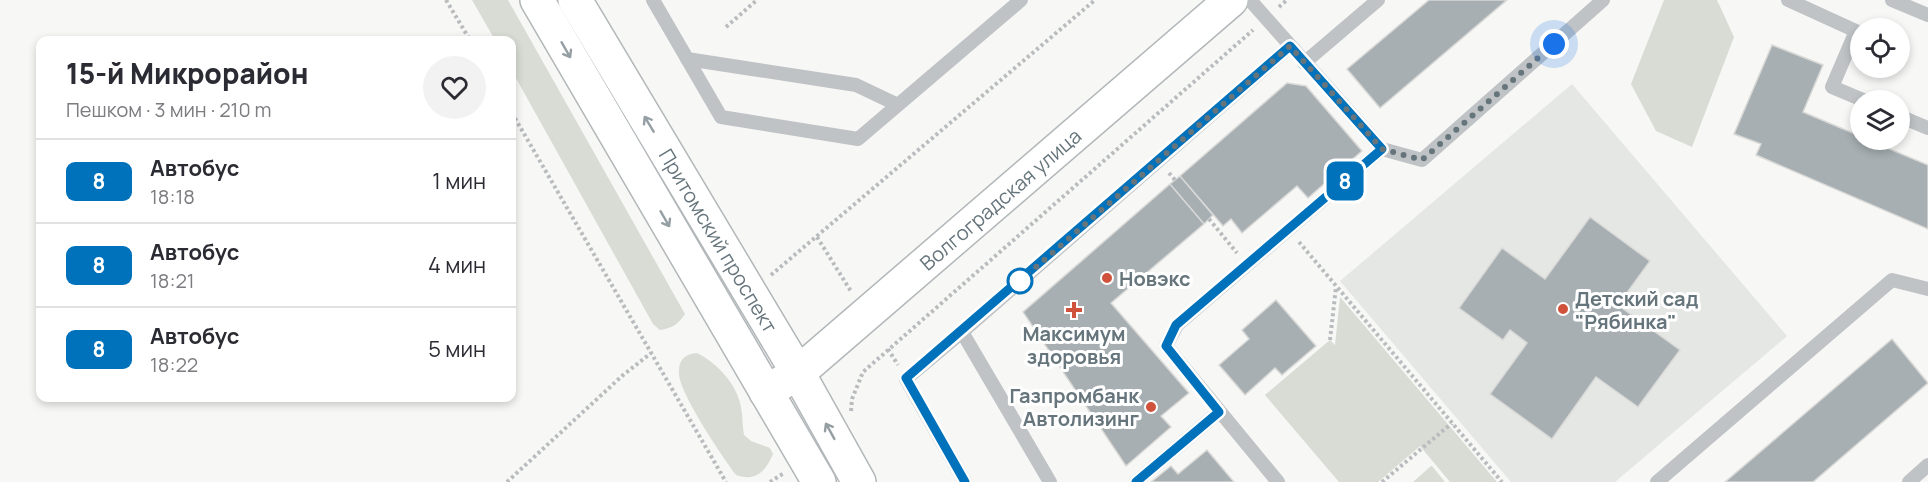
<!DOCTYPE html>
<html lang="ru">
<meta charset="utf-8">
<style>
body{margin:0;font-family:Manrope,sans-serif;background:#f2f2f3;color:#2b2b33;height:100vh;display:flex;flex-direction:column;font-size:22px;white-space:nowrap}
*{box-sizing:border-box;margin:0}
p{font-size:20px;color:#7c7c81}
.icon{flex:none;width:33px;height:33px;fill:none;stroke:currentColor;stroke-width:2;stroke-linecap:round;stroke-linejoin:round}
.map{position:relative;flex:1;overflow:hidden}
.drawer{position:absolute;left:36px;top:36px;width:480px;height:366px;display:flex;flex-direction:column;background:#fff;border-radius:12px;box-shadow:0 3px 9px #0003}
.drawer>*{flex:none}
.badge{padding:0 12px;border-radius:9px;font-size:21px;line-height:39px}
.fabs{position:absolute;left:1850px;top:18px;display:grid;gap:12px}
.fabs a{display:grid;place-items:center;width:60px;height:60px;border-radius:50%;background:#fff;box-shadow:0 3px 9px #0003;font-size:30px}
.you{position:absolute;width:30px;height:30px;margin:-15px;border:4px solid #fff;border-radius:50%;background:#1a73e8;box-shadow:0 0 0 9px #1a73e833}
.map>.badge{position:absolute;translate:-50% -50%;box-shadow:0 0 0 3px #fff}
.round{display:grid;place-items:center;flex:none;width:63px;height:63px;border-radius:32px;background:#f2f2f3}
.headline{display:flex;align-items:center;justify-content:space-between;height:102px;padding:0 30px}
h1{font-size:28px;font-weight:800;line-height:45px}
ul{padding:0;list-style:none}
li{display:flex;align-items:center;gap:18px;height:84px;padding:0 30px;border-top:2px solid #e1e1e2}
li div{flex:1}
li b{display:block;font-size:22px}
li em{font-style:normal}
li .badge{min-width:66px;font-weight:700;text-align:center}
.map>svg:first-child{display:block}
.built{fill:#e5e7e5}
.green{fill:#d8dcd4}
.building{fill:#a7afb3;stroke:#d9d9d7;stroke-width:1.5}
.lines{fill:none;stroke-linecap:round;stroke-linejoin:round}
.secondary-casing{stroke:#b2b7ba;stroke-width:36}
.path{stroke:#b9bcbe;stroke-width:4;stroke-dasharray:3 3;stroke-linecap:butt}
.lane{stroke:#bfc3c6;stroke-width:14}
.secondary{stroke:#fff;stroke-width:33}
.oneway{stroke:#949ea3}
.line-casing{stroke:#fff;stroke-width:14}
.line{stroke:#0072bc;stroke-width:9}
.walk{stroke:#66757c;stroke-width:6;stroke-dasharray:0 10.8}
.poi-dot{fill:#d0523c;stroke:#fff;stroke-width:2}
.stop-dot{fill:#fff;stroke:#0072bc;stroke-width:3}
.labels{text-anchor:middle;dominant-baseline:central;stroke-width:6;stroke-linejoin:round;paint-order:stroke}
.street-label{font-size:20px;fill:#66757c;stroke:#fff}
.poi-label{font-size:20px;font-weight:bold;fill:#66757c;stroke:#fff;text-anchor:start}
</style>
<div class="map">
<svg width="1928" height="482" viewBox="0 0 1928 482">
<rect width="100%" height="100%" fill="#f7f7f5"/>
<path class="built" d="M1572,84L1787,336L1615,482H1511L1340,281Z"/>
<path class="green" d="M472,0H508L685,314C678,324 673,328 660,330L653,324L512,71V40H495Z
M1664,0H1717L1734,37L1692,147L1656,131L1631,84Z
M1340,297L1497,482H1450L1420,446L1378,482H1339L1265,395L1330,340L1335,345Z
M697,353C717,363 737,384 741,407C743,416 742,425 744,435L751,441L770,448L773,454C765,472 756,482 736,475C722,456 680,394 679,374C678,360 685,354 697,353Z
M1432,466L1445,482H1413L1431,466Z"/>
<path class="building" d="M1429,0H1507L1380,108L1347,69Z
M1772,45L1823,65L1803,112L1860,136V140H1868L1928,165V229L1756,155L1761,144L1734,134Z
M1287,83L1306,86L1362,151L1308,198L1297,186L1242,233L1231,219L1223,226L1180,176Z
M1180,176L1213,215L1204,224L1170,184Z
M1170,184L1204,224L1111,303L1189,393L1161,416L1171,427L1126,466L1023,312Z
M1590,217L1650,261L1618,305L1680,350L1638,407L1596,377L1552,439L1490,394L1527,343L1510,330L1503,340L1459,308L1502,248L1545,279Z
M1276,300L1316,346L1282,375L1275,368L1245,395L1219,365L1249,339L1242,330Z
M1892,339L1928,383L1813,482H1725Z
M1207,450L1234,482H1151L1171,466L1178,474Z"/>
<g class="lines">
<g class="secondary-casing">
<g id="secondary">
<path d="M537,0L819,482"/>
<path id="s1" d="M575,0L798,373L859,482"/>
<path id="s2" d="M766,392L798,373L1231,0"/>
</g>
</g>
<path class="path" d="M446,0L470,40
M1279,7L1287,0
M726,27L757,0
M512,113L726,482
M1169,173L1175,180
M1209,219L1237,253
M817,237L852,293
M1299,242L1502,482
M771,275L1095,0
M1330,340L1336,287
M888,349L898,365
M851,411L852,399L863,372L1253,30
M507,482L622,376L651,353
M770,482L784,473
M1382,482L1452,423"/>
<path class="lane" d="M653,0L721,117L858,139L1021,0
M1250,0L1382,149L1177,325L1166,346L1278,482
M1788,0L1856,31L1832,87L1863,100
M1892,0L1928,15
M687,59L856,85L898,105
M1304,63L1378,0
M1899,116L1928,128
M1382,149L1422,160L1603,0
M962,332L906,379L965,482
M1050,482L962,332L1290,46
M1136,482L1219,412
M1657,482L1892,280L1928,289
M1909,482L1928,465"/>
<use href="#secondary" class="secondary"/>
</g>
<defs><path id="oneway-shaft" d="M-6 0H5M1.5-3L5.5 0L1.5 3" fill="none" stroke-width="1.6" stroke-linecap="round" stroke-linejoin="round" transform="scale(1.5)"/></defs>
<g class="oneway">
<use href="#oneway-shaft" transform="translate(566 50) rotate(60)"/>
<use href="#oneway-shaft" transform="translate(649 124) rotate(-121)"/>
<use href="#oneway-shaft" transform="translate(665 219) rotate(60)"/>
<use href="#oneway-shaft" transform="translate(830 431) rotate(-119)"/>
</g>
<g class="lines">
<g class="line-casing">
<path id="line" d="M965,482L906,378L1290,46L1382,149L1176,325L1166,346L1219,412L1136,482"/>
</g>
<use href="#line" class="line"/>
<path class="walk" d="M1020,281L1290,46L1382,149L1422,160L1554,44"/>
</g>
<g class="poi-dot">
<circle cx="1107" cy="278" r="6"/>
<circle cx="1563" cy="309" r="6"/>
<path d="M1071 301h6v6h6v6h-6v6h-6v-6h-6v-6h6z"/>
<circle cx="1151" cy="407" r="6"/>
</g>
<circle class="stop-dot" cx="1020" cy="281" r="12"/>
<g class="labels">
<g class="street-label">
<text stroke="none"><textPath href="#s2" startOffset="304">Волгоградская улица</textPath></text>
<text stroke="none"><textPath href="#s1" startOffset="280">Притомский проспект</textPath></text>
</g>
<g class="poi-label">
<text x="1119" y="278">Новэкс</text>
<text x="1575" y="298">Детский сад<tspan x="1575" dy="23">"Рябинка"</tspan></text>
<text x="1074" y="333" text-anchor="middle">Максимум<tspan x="1074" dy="23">здоровья</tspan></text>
<text x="1139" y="395" text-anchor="end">Газпромбанк<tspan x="1139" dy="23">Автолизинг</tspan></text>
</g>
</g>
</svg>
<div class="fabs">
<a><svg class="icon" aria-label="locate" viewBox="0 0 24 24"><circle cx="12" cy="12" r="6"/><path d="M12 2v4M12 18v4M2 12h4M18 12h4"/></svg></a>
<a><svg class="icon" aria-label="layers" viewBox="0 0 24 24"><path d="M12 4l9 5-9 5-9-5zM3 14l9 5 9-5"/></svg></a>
</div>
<div class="you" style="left:1554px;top:44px"></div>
<b class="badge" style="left:1345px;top:181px;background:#0072bc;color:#fff">8</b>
<section class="drawer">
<div class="headline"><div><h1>15-й Микрорайон</h1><p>Пешком · 3 мин · 210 m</p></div><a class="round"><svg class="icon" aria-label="heart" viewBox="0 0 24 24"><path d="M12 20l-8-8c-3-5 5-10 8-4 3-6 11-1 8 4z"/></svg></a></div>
<ul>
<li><span class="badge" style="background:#0072bc;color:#fff">8</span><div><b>Автобус</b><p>18:18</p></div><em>1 мин</em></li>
<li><span class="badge" style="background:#0072bc;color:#fff">8</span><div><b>Автобус</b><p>18:21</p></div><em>4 мин</em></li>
<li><span class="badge" style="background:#0072bc;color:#fff">8</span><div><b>Автобус</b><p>18:22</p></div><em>5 мин</em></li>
</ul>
</section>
</div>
